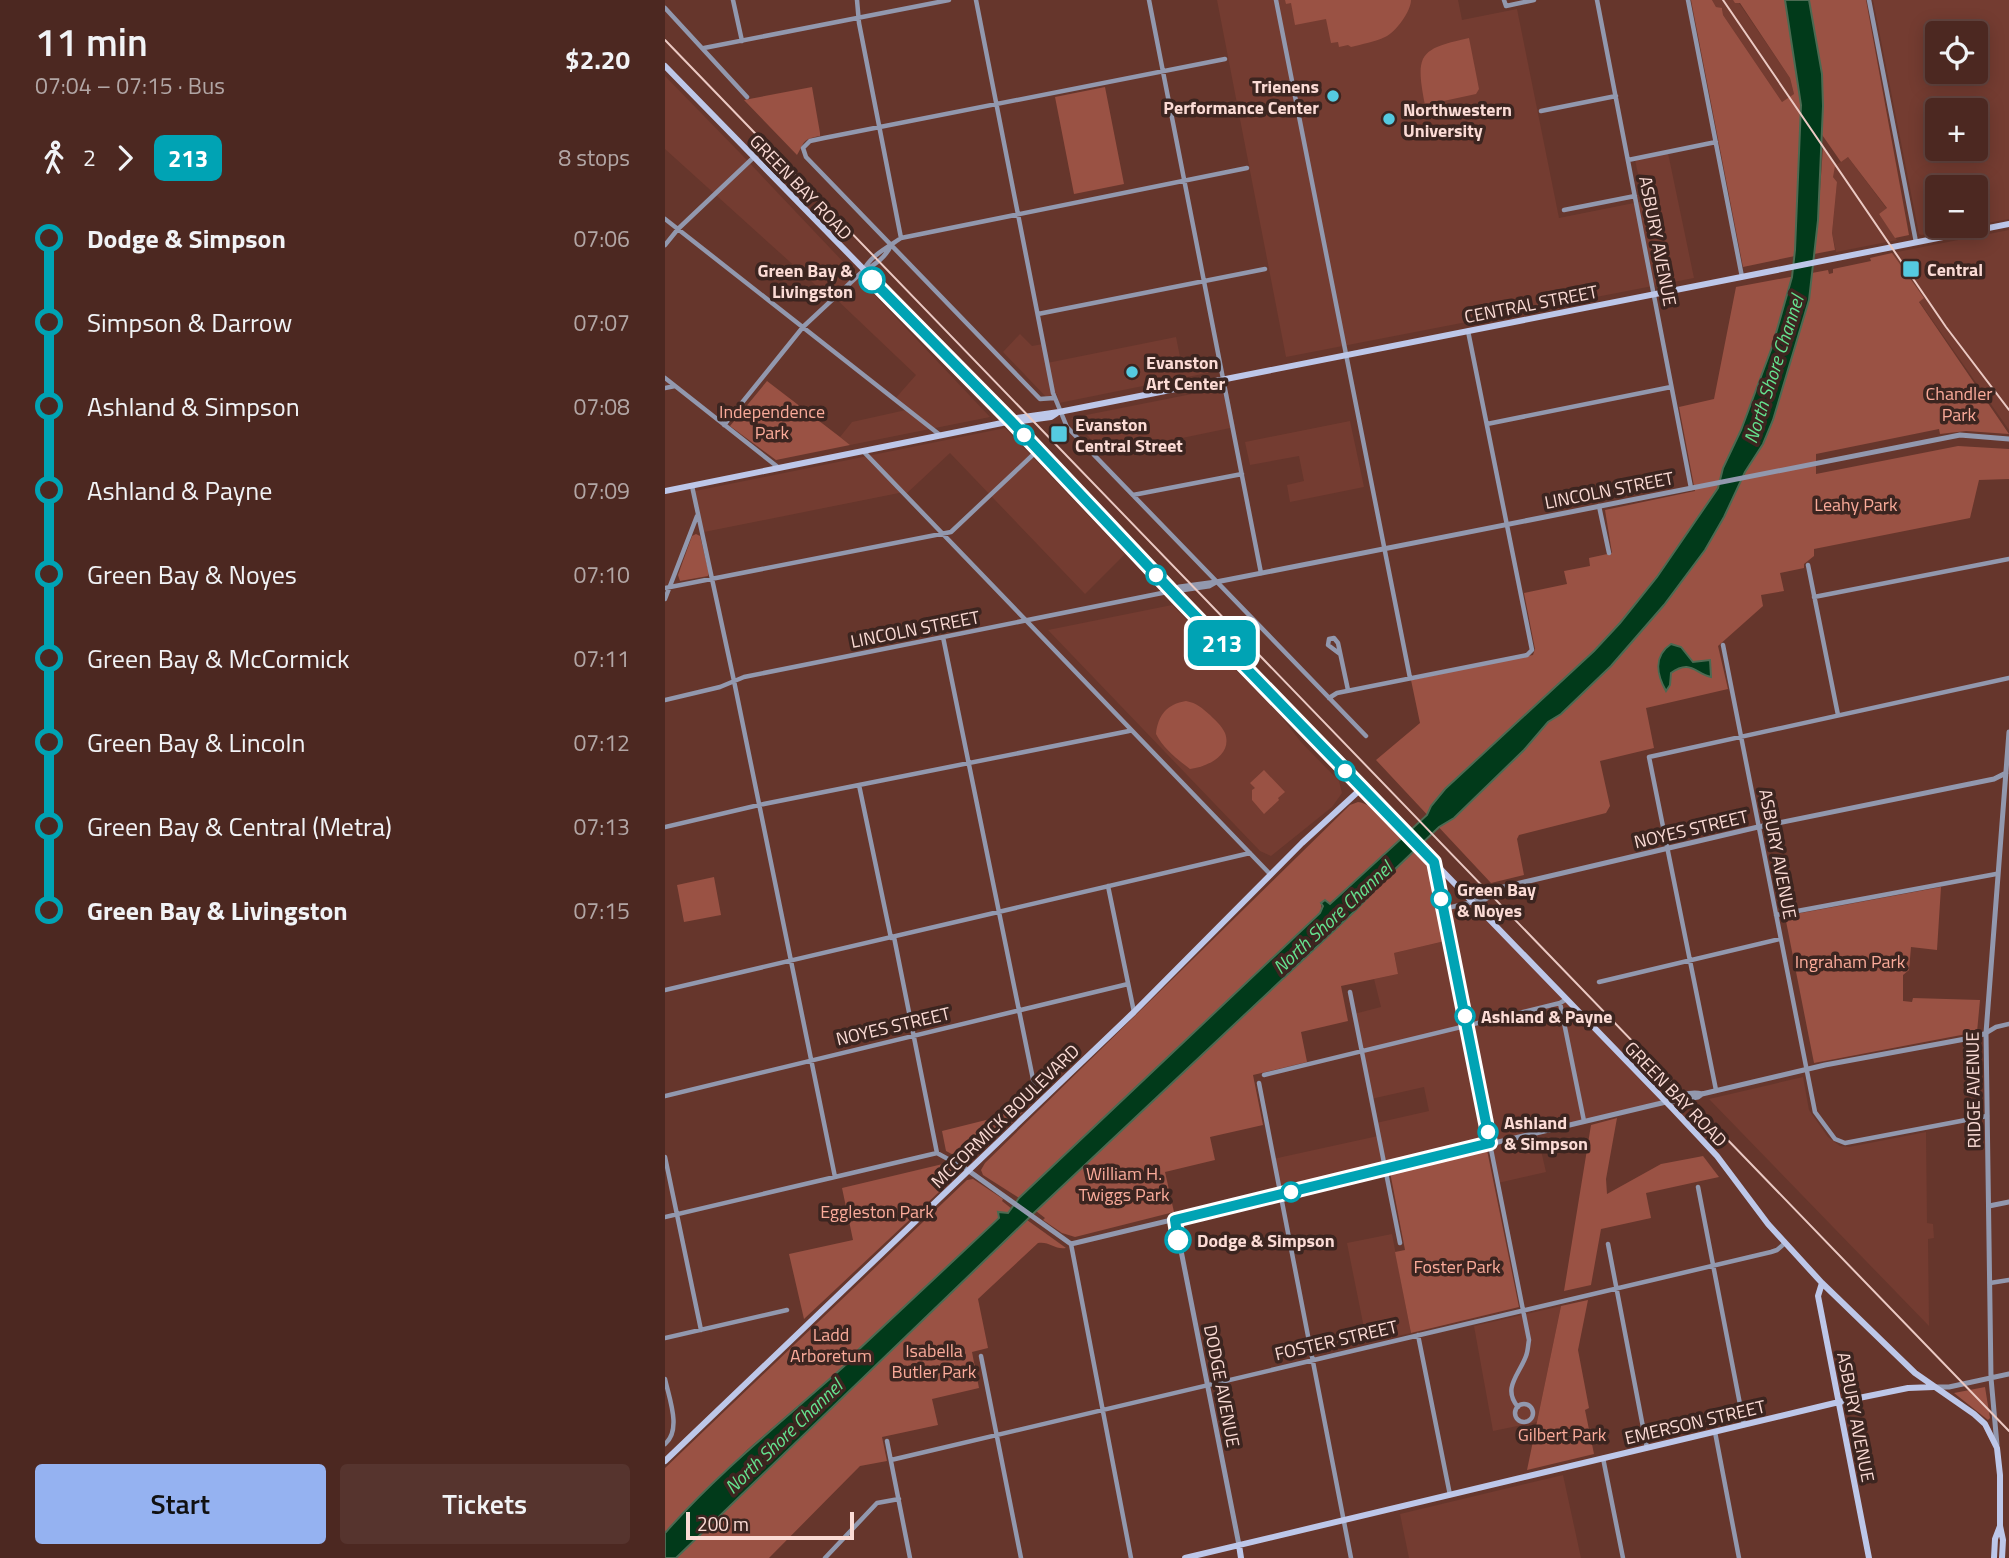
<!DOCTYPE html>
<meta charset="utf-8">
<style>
body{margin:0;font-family:"Titillium Web",sans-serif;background:#56342e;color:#f1f3f6;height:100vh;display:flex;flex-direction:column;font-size:26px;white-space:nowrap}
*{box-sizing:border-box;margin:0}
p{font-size:23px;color:#b2a6a5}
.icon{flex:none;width:38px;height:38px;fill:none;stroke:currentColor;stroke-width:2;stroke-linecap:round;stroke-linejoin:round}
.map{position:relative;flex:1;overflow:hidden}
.panel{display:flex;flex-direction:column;background:#4c2821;width:665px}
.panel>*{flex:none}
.badge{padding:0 14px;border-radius:10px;font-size:24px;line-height:46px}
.buttons{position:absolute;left:1260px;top:21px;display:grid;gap:14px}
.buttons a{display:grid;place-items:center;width:63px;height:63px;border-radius:7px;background:#4c2821;box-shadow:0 4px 18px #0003,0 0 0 2px #63443f;font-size:35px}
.scale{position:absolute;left:21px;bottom:18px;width:168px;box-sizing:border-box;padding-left:7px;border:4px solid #fbdbd5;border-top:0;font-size:19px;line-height:24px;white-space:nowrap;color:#fbdbd5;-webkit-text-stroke:5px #3c2520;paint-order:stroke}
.map>.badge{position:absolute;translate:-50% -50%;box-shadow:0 0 0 4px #fff}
.legs{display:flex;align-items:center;gap:10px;height:77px;padding:0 35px;font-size:23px}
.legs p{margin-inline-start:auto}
.summary{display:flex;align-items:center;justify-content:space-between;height:119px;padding:0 35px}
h1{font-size:38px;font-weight:600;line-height:52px}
.cta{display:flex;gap:14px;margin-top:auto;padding:14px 35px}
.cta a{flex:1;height:80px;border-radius:7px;background:#95b2f1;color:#111;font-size:28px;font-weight:600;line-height:80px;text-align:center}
.cta a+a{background:#56342e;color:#f1f3f6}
ul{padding:0 35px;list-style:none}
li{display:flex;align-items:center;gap:24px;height:84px;font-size:26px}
li i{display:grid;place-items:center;width:10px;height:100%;margin:0 9px;background:currentColor}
li i::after{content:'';width:18px;height:18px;margin:-9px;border:5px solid;border-radius:50%;background:#4c2821}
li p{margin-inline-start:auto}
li:first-child i{background:linear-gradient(#0000 50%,currentColor 0)}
li:last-child i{background:linear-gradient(currentColor 50%,#0000 0)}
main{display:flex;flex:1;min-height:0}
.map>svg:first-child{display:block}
.built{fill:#743c31;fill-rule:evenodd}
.green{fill:#9a5244}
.water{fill:#013a1a;stroke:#4c6a52;stroke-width:2}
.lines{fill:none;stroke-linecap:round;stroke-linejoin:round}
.minor{stroke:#9298ae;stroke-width:4.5}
.tertiary{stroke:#9298ae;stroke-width:5}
.secondary{stroke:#bdc7e9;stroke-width:6}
.rail{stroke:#ebc9c3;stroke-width:2}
.line-1-casing{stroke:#fff;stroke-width:16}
.line-1{stroke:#00a3b4;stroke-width:10}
.poi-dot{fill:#55cae0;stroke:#3c2520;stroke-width:2.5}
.stop-1-dot{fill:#fff;stroke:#00a3b4;stroke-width:3.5}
.labels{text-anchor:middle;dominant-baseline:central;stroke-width:7;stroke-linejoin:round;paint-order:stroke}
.poi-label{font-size:18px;font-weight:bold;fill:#fbdbd5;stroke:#3c2520;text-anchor:start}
.street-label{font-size:18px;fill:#fbdbd5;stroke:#3c2520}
.stop-label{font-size:18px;font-weight:bold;fill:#fbdbd5;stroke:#3c2520;text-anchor:start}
.park-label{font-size:18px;fill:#faab9a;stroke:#3c2520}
.water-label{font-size:19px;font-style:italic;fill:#65e28f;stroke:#3c2520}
</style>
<main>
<section class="panel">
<div class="summary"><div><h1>11 min</h1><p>07:04 – 07:15 · Bus</p></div><b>$2.20</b></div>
<div class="legs"><svg class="icon" aria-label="walk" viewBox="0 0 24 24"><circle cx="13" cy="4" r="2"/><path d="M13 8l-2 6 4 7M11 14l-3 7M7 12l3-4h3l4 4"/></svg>2<svg class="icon" aria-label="forward" viewBox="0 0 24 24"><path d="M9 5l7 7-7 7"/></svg><b class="badge" style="background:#00a3b4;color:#fff">213</b><p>8 stops</p></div>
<ul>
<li><i style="color:#00a3b4"></i><b>Dodge &amp; Simpson</b><p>07:06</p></li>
<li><i style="color:#00a3b4"></i><span>Simpson &amp; Darrow</span><p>07:07</p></li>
<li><i style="color:#00a3b4"></i><span>Ashland &amp; Simpson</span><p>07:08</p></li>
<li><i style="color:#00a3b4"></i><span>Ashland &amp; Payne</span><p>07:09</p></li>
<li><i style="color:#00a3b4"></i><span>Green Bay &amp; Noyes</span><p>07:10</p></li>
<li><i style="color:#00a3b4"></i><span>Green Bay &amp; McCormick</span><p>07:11</p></li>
<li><i style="color:#00a3b4"></i><span>Green Bay &amp; Lincoln</span><p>07:12</p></li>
<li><i style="color:#00a3b4"></i><span>Green Bay &amp; Central (Metra)</span><p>07:13</p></li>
<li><i style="color:#00a3b4"></i><b>Green Bay &amp; Livingston</b><p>07:15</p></li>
</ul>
<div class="cta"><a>Start</a><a>Tickets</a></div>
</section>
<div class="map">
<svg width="1344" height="1558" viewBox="0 0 1344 1558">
<rect width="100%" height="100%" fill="#66362c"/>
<path class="built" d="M552,0H793L797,20L852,9L894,218L979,201L970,160L1003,153L1029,278L621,357Z
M1047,0H1068L1074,3L1125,78L1129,94L1117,102L1058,15V9L1051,7Z
M1208,0H1344V219L1311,225V187H1272V226H1307L1257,235L1254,234ZM1272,33H1311V72H1272ZM1272,110H1311V149H1272Z
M0,76L77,155L325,417L185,445L175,437L187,422L241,410L229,400L251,375L169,297L166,299L0,149Z
M1183,157L1222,209L1214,214L1232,240L1171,252L1167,233L1172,182L1168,177V167Z
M1344,230V430L1226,261L1230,258L1227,253Z
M355,334L367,346L378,344L382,363L511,337L517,367L555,359L557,370L394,403L392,394L381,397L338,352Z
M562,387L570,427L440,454L406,418Z
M685,421L699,487L625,502L622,485L639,481L634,456L585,465L580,442Z
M340,428L460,554L420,594L285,453L241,494L239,492L39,532L30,491Z
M507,605L614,714L636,742L674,781L677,793L667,807L606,856L595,851L383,630Z
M808,902L1001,1102L872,1133L881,1172L833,1183L825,1144L615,1194L608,1159L713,1136L711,1123L764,1111L759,1087L706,1099L689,1014L716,1007L709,979L733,974L729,953L780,941L774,910Z
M1138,1077L1144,1110L1163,1137L1175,1146L1184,1147L1261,1132L1262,1223L1268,1224L1269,1238L1263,1239L1264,1326L1044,1099Z
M727,1234L746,1333L702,1343L682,1243Z
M896,1306L872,1422L828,1431L809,1326Z
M898,1475L916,1558H744L735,1514Z"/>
<path class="green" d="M620,0H746C746,11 731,32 720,37C710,42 697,44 686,47L683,45L674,47L673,42L666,43L661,19L630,25L626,3L621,4Z
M1026,0H1047L1051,7L1057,8L1058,15L1117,102L1129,94L1125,78L1075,3H1070L1068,0H1201L1244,235L1230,238L1214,214L1222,208L1183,157L1176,162L1137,106L1130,256L1078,267Z
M804,38L814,89L811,94L760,105C750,54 754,49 804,38Z
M147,87L155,133V136C137,139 140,142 132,155L79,100Z
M440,87L459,184L409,194L390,97Z
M1158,147L1170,166L1168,177L1172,182L1167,233L1170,250L1149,254L1153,220Z
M1227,253L1259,298L1254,302L1344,434L1301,431L1275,434L1274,429L1151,454V474L1293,446L1344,449V479L1314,480L1305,518L1149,549V556L1139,564V568L1115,573L1119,591L1096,595L1098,606L1053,646L1063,689L981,708L989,748L935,761L945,806L941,813L854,835L852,839L859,875L826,883L711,760L755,723L746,680L868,655L870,649L859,593L902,584L899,571L925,566L924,558L947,553L940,510L1030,491L1014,407L1049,399L1071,287L1163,270L1164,274L1168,273V269L1206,261L1205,258Z
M102,381L175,437L185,445L111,460L65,426Z
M31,534L35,536L44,573L43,576L15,581L13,575L27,536Z
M521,701C532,703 537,708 545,715C550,720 557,726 560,733C568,755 542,767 525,769C513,760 498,748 491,734C493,715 502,704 521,701Z
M599,770L620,792L613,798L614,800L599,814L587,800V790L590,788L585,783Z
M693,802C710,804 725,826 736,838L665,904L656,903V912L354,1198L318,1175L316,1170L320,1163L685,805Z
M749,851L767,871L780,941L729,953L733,974L676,986L683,1021L636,1032L642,1062L588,1075L598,1125L545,1137L550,1160L500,1172L509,1212L410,1237L397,1233L378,1220L380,1218L371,1211L691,910Z
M49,877L56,915L19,922L12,885Z
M1276,887L1272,950L1246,947L1244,970L1238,975V1001L1247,1002L1248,998L1315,1000L1312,1032L1149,1063L1120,916Z
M355,1102L361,1109L309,1156L298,1160L281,1151L277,1131L325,1119L337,1108Z
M952,1118L941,1179L942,1194L996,1164L1033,1157L1038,1156L1054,1177L981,1193L986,1218L936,1229L926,1285L899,1291L926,1125Z
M822,1150L854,1307L746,1333L730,1252L740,1250L725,1172Z
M282,1163L291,1170V1176L139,1319L124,1254L188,1240L177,1188Z
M308,1179L338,1199L337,1201L347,1209L341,1214L333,1212L334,1218L190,1353L186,1360L83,1449L0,1533V1468L302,1180Z
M362,1220L401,1248C390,1250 384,1241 373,1243L313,1299L323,1348L307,1352L314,1388L267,1399L273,1425L217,1437L222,1461L195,1466L104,1558H11Z
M923,1300L913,1350L924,1408L920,1410L929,1454L862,1470L896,1306Z
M1320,1387L1325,1418L1323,1420L1289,1393Z"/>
<path class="water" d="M1120,0H1144L1157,74L1158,106L1153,220L1144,300L1108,420L1098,444L1080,472L1059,517L1040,550L999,605L946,666L896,714L883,722L859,750L789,818L774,827L725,874L691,910L371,1211L11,1558H0V1533C56,1469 123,1417 186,1360L190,1353L334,1218L333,1212L343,1213L354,1198L655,913L658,906L656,903L660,900L665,904L762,815L766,806L780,789L929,651L955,623L992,577L1053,488L1058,468L1076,430L1107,347L1127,277L1130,250L1136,105Z
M1006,644L1016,647L1028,662L1045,660L1046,677C1030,673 1025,659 1006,673L1005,685L1001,691C992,675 988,656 1006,644Z"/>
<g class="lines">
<path class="minor" d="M68,0L77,41
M192,0L194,23L236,238
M311,0L388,393L402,427L701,736
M484,0L596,573
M611,0L745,678
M839,0L841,6L869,0
M932,0L1026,488
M1023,0L1077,277
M1204,0L1251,242
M0,8L82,97
M39,48L284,0
M876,111L951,96
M963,160L1051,142
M899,210L970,196
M0,219L275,435
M0,245L13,229L88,158
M198,271C206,255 222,248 236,238L582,168
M373,314L600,269
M0,378L114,468
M0,388L10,386
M389,398L375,399L141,157L138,148L145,141L159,138L560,59
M822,424L1006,387
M59,425L138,327L198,271C209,266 222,256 226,245
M198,451L605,874
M27,486L69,681L170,1177
M468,495L577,474
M934,506L944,553
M1143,565L1173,715
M0,588L286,532L373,450
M1149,597L1344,559
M0,599L32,516
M278,637L369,1084
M1058,645L1150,1112L1170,1139L1180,1143L1322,1116
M675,654L663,645L664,639L669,638L673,643L683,690
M664,698L672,693L862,655L867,650L803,331
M0,700L55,687L79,677L507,591
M194,785L226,938
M0,827L94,805L464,731
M769,863L864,1340C863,1345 863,1351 861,1356C854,1375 837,1388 853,1407
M443,886L469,1012
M778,909L808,902
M1111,915L1331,874
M229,937L272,1153
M934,982L1115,939
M0,990L585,853
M685,992L735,1243
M895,1003L919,1121
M1321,1033L1331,1027L1344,1024
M599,1075L895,1003L900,1000
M594,1083L686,1558
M1051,1090L984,757L1344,678
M0,1096L463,984
M272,1153L303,1170
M0,1157L36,1330
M1033,1187L1079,1425
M0,1217L272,1153
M406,1244L466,1558
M943,1244L982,1448
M1325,1283L1344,1280
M753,1335L785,1495
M0,1338L122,1310
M316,1356L356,1558
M0,1379C4,1398 17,1430 0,1444
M850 1413a9 9 0 1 1 18 0a9 9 0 1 1-18 0Z
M1050,1432L1074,1558
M222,1441L245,1558
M938,1458L958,1558
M226,1460L1106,1252L1112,1250L1120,1243
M160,1558L212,1503L234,1499"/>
<path class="tertiary" d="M507,591L514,587L551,582L1295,435L1344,439
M510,591L544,586L551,582
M808,902L830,889L1093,827L1329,779L1341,773
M811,902L817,901L838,888
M1004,1102L1033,1097L1037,1094
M304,1171L406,1244L1001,1102C1010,1096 1026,1091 1037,1094L1160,1065L1311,1037L1321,1033
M1324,1206L1344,1202
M510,1220L574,1545
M1271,1387H1284L1344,1374
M1332,1445L1326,1378L1321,1033L1344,732"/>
<path class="secondary" d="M0,66L347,421L515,600L1007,1108L1052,1156L1103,1224L1157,1283L1250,1373L1309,1414L1320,1424L1332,1448L1335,1475V1526L1338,1540L1337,1558
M348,422L386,417L392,413
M0,491L347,421L352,418L394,412L1344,224
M1157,1283L1153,1296L1204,1558
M0,1461L469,1012L637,843L697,788
M574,1545L576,1558
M520,1558L1174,1402L1243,1388L1269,1387
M1329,1558L1330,1539L1335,1526"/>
<path class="rail" d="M1058,0L1281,327L1344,410
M0,40L1344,1431"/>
</g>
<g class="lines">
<g class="line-1-casing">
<path id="line-1" d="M207,280L346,421L515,600L769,862L825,1143L510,1220L513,1240"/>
</g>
<use href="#line-1" class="line-1"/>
</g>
<g class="poi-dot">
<circle cx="668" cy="96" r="7"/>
<circle cx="724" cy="119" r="7"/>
<rect x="1237" y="260" width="18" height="18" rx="3.5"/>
<circle cx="467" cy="372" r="7"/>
<rect x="385" y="425" width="18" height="18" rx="3.5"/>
</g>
<g class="stop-1-dot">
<circle cx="207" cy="280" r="12"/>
<circle cx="359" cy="435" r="9"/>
<circle cx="491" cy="575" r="9"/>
<circle cx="680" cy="771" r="9"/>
<circle cx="776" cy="899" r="9"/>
<circle cx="800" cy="1016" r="9"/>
<circle cx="823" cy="1132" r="9"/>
<circle cx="626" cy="1192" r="9"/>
<circle cx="513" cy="1240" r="12"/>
</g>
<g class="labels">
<g class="poi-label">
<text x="654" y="86" text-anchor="end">Trienens<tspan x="654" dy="21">Performance Center</tspan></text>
<text x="738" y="109">Northwestern<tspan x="738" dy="21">University</tspan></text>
<text x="1262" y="269">Central</text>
<text x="481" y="362">Evanston<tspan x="481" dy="21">Art Center</tspan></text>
<text x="410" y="424">Evanston<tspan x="410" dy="21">Central Street</tspan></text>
</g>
<g class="street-label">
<text transform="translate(136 187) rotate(46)">GREEN BAY ROAD</text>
<text transform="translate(993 241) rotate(79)">ASBURY AVENUE</text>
<text transform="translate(866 304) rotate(-11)">CENTRAL STREET</text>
<text transform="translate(944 490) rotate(-11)">LINCOLN STREET</text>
<text transform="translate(250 629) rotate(-11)">LINCOLN STREET</text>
<text transform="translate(1026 829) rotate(-13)">NOYES STREET</text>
<text transform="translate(1113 854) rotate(79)">ASBURY AVENUE</text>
<text transform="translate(228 1026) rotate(-13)">NOYES STREET</text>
<text transform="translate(1308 1090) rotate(-91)">RIDGE AVENUE</text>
<text transform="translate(1011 1094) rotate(46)">GREEN BAY ROAD</text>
<text transform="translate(340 1116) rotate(-44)">MCCORMICK BOULEVARD</text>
<text transform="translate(671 1340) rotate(-13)">FOSTER STREET</text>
<text transform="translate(557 1386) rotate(79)">DODGE AVENUE</text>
<text transform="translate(1191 1417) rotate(79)">ASBURY AVENUE</text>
<text transform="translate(1030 1422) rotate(-13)">EMERSON STREET</text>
</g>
<g class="stop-label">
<text x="188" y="270" text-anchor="end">Green Bay &amp;<tspan x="188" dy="21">Livingston</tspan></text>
<text x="792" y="889">Green Bay<tspan x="792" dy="21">&amp; Noyes</tspan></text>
<text x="816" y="1016">Ashland &amp; Payne</text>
<text x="839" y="1122">Ashland<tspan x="839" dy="21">&amp; Simpson</tspan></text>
<text x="532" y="1240">Dodge &amp; Simpson</text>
</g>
<g class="park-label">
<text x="1294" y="393">Chandler<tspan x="1294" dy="21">Park</tspan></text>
<text x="107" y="411">Independence<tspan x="107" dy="21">Park</tspan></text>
<text x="1191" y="504">Leahy Park</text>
<text x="1185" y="961">Ingraham Park</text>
<text x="459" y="1173">William H.<tspan x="459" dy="21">Twiggs Park</tspan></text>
<text x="212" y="1211">Eggleston Park</text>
<text x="792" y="1266">Foster Park</text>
<text x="166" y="1334">Ladd<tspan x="166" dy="21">Arboretum</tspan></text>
<text x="269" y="1350">Isabella<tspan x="269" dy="21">Butler Park</tspan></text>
<text x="897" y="1434">Gilbert Park</text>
</g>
<g class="water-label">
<text transform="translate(1108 369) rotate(-72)">North Shore Channel</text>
<text transform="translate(667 917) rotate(-43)">North Shore Channel</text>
<text transform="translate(118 1436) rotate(-44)">North Shore Channel</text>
</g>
</g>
</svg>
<div class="buttons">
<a><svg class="icon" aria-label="locate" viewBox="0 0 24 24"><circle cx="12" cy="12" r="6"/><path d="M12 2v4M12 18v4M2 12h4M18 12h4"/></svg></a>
<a>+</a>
<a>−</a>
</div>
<div class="scale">200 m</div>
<b class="badge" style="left:557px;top:643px;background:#00a3b4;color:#fff">213</b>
</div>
</main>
